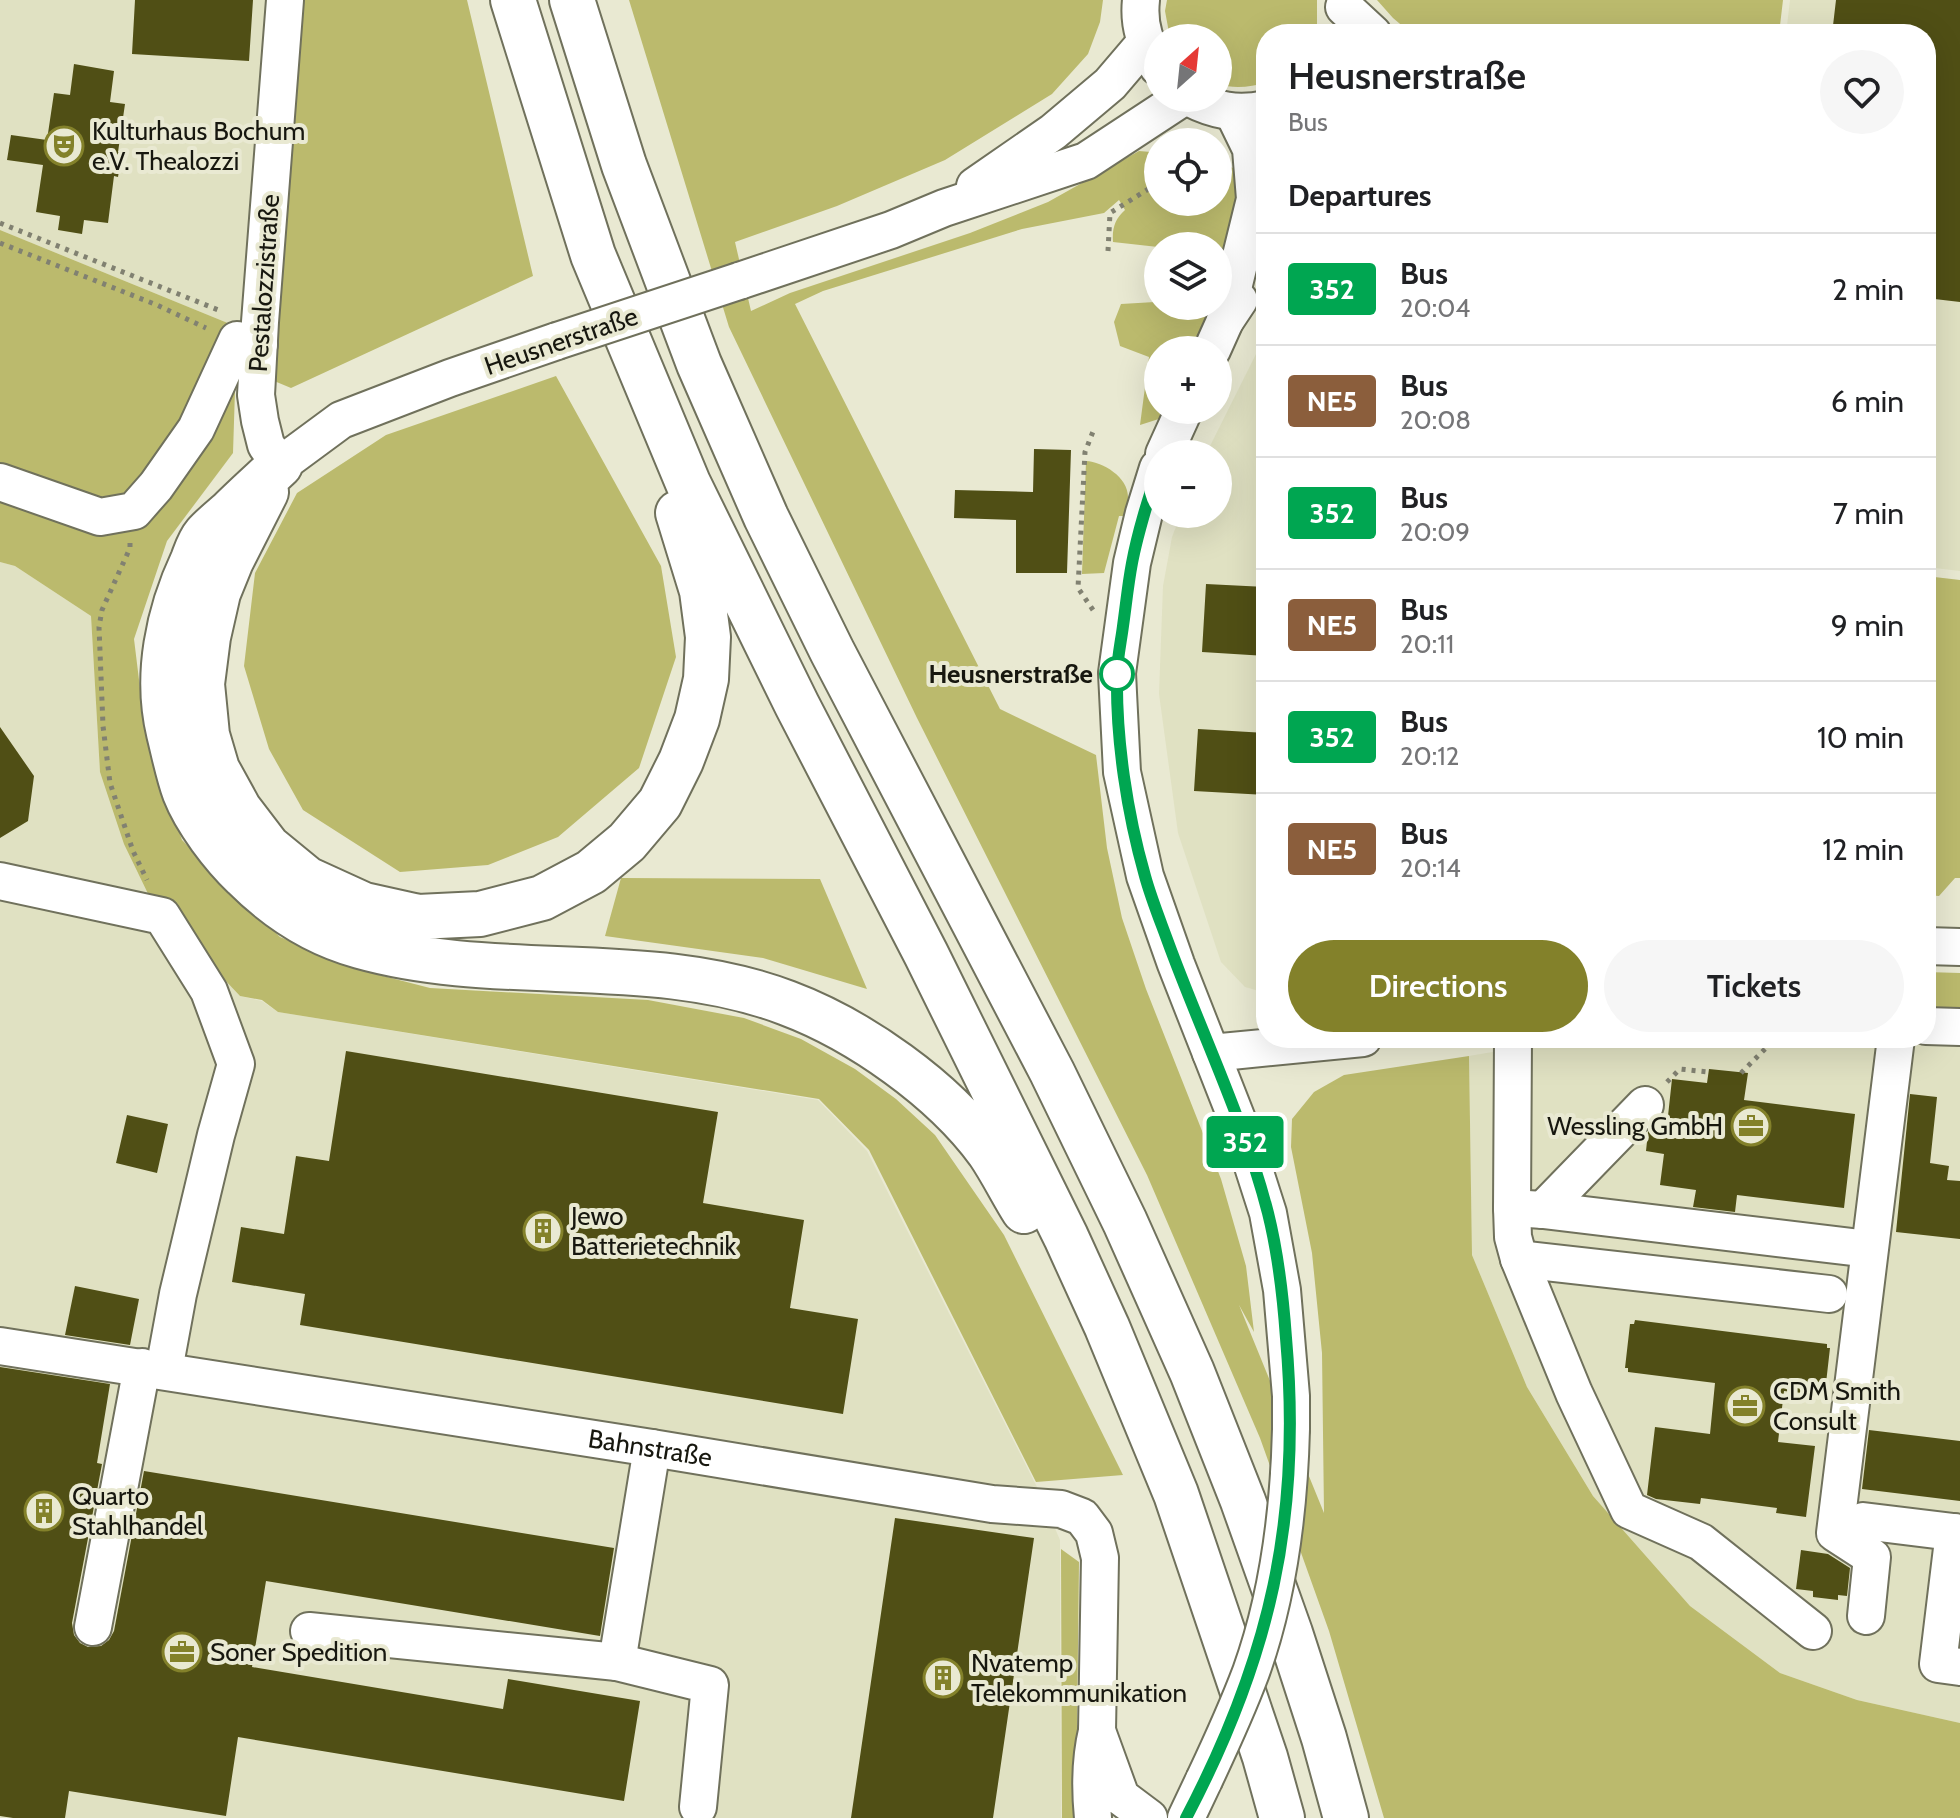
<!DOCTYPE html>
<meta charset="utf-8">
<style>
body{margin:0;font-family:Cabin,sans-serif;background:#f6f6f6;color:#202124;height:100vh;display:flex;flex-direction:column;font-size:30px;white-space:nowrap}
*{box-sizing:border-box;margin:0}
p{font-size:26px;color:#757577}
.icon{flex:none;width:44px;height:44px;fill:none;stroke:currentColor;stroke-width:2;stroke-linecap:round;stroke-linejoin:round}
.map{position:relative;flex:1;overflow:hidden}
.panel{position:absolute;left:1256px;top:24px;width:680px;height:1024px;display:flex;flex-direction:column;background:#fff;border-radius:32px;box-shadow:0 8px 32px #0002}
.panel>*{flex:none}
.badge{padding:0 16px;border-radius:6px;font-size:28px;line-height:52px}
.needle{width:52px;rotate:27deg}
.fabs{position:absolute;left:1144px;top:24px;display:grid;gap:16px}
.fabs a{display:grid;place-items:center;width:88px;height:88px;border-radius:50%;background:#fff;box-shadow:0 8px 32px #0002;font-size:40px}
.map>.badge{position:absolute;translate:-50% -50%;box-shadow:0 0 0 4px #fff}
h2{padding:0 32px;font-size:30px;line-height:72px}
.round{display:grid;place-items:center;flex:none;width:84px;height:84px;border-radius:42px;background:#f6f6f6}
.head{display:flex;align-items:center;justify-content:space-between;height:136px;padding:0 32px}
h1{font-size:38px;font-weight:600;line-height:60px}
.button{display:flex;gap:16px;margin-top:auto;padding:16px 32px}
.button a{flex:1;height:92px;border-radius:48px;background:#83812a;color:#fff;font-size:32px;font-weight:600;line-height:92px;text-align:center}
.button a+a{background:#f6f6f6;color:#202124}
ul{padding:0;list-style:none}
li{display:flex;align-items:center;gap:24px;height:112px;padding:0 32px;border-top:2px solid #e0e0e0}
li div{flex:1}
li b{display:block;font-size:30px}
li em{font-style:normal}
li .badge{min-width:88px;font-weight:700;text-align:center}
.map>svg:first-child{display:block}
.built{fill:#e0e1c2}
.green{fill:#bbba6d}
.building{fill:#504f15}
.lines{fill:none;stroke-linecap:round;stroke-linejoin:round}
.minor-casing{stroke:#70715c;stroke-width:40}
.highway-casing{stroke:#70715c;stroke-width:48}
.path{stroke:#818171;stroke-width:5;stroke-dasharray:4 6;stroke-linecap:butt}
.minor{stroke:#fff;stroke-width:36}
.highway{stroke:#fff;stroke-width:44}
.minor-bridge-casing{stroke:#70715c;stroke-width:40;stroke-linecap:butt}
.minor-bridge{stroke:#fff;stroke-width:36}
.line-casing{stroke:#fff;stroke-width:18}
.line{stroke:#00a651;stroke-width:12}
.stop-dot{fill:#fff;stroke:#00a651;stroke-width:4}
.labels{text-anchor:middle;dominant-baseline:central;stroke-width:8;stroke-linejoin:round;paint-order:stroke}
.poi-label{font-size:26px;fill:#17170f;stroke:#e9e9d2;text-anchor:start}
.street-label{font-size:26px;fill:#17170f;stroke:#e9e9d2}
.stop-label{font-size:26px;font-weight:bold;fill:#17170f;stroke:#e9e9d2;text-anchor:end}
</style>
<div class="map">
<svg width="1960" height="1818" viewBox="0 0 1960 1818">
<rect width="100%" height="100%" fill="#e9e9d2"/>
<path class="built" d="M0,0H274L255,311L235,326L0,230Z
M1790,0H1960V571L1926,567V34H1786Z
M1266,334V993L1245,987L1221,962L1178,833L1159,694L1163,586L1172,537L1181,514H1218V454H1206Z
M0,562L15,566L91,616L100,772L153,904L240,996L262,1001L278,1012L818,1100L867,1151L1038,1489L1060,1540L1061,1818H0Z
M1610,1041L1960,1045V1723L1857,1700L1780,1673L1690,1606L1593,1496L1527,1387L1472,1255L1469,1056L1533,1045Z"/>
<path class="green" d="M294,0H467L533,276L291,388L267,378Z
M629,0H1103L1100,22L1088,54L1052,94L945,160L837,206L735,242L751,311L790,293L970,233L1048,202L1139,151L1151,152L1158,158V202H1218V166H1226L1241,170L1240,213L1218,291V246L1158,247L1113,242C1112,228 1115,219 1125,210L1119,200L1104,213L1022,229L823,291L795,304L1000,709L1096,755L1107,848L1122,918L1146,989L1221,1179L1246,1266L1254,1332L1239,1305L1324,1513L1322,1353L1312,1253L1291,1147L1292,1119L1314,1092L1344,1075L1469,1056L1472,1255L1527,1387L1593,1496L1690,1606L1780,1673L1857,1700L1960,1723V1818H1384L1329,1631L1260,1438L1147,1175L917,718L729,327Z
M1167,0H1317V24L1314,34H1266V83C1250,87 1234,89 1218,84V38H1170L1165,11Z
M1377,0H1783L1779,34H1412L1393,18Z
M0,230L235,326L236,359L233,453L167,541L134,639L145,729L182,840L280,937L360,970L430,988L648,1000L744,1018L801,1039L855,1069L896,1099L935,1135L1004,1235L1123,1475L1036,1482L869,1150L819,1099L278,1012L262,1000L240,996L153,904L124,844L100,772L91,616L15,566L0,562Z
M1158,280V306H1212L1193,350H1158V410H1168L1165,417L1140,425L1149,357L1120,346L1114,322L1121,304L1155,302Z
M556,376L661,566L676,657L639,768L558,837L488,865L400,872L303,810L269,749L244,666L255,573L297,493L386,435Z
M1086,461C1103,462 1128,477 1128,497C1128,503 1126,510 1125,516H1119L1104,573L1082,574Z
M1926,576L1960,580V878H1955L1939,896L1926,895Z
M621,878L820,879L867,989L763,958L605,936Z
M1926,972L1960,973V1008L1926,1007Z
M1061,1549L1079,1562L1076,1809L1081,1818H1062Z"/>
<path class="building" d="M135,0H253L249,61L132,54Z
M1836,0H1960V302L1926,298V34H1832Z
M74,64L114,71L110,102L125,104L118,152H122L118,177L114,176L108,223L84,220L82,234L58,230L60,216L36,212L43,165L7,160L11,135L47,140L54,93L70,95Z
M1034,449L1071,450L1067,573H1016V520L954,518L955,490L1033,492Z
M1206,584L1266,587V656L1202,652Z
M0,727L34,776L28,821L0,838Z
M1198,729L1266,733V795L1194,791Z
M346,1051L718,1112L703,1203L804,1220L790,1308L858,1319L843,1414L300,1325L305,1294L232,1282L241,1227L284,1234L296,1156L329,1161Z
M1709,1069L1748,1073L1744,1100L1855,1114L1844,1208L1737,1195L1735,1212L1693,1207L1696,1190L1660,1185L1664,1154L1646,1151L1648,1132L1663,1115L1668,1116L1672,1079L1707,1083Z
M1910,1094L1937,1097L1930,1163L1949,1166L1947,1180L1960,1181V1239L1896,1232Z
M127,1115L168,1124L157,1173L116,1163Z
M75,1286L139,1299L130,1345L65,1335Z
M1635,1320L1827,1344V1348H1830L1825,1392H1821V1395L1784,1391L1778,1442L1815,1446L1806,1517L1776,1513L1777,1508L1701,1498L1700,1504L1656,1499L1647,1495L1655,1427L1710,1434L1715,1383L1628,1372V1368H1625L1630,1324H1634Z
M0,1367L110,1384L97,1463L102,1464L72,1623L74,1635L80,1643L88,1647L101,1646L109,1640L114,1631L144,1471L614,1548L600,1636L266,1581L252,1667L503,1709L508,1679L640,1701L624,1801L238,1737L226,1816L69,1791L65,1818H13L0,1816Z
M1869,1430L1960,1441V1501L1862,1489Z
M895,1518L1034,1538L993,1818H851Z
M1801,1550L1828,1554L1850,1568L1847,1596L1838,1595V1600L1813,1597V1591L1796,1589Z"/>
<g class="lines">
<g class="minor-casing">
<g id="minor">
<path d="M285,0L260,322L256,395L260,421L266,445L280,465L341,420L450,378L557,341"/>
<path d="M1141,0C1138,27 1146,44 1158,67"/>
<path d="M1344,7L1373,34"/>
<path d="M1190,98C1215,111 1238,115 1266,109"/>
<path d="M975,186L1053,132L1110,84L1145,43"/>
<path d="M739,281L891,230L944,208L1086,161L1182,98"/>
<path d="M1225,321L1255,199L1251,149L1233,112"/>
<path d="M1212,350L1225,321L1239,300"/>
<path d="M1164,454L1184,410"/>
<path d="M1158,468L1144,513L1132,563L1117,673L1122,772L1145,876L1176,964L1242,1132L1268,1213L1282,1290L1291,1396V1429"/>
<path d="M0,482L100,517L134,511L156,486L196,429L237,340L259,344"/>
<path d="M0,881L162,916L209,991L236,1064L216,1135L178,1294L164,1370"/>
<path d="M1926,946L1960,947"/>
<path d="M1926,1026L1960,1027"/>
<path d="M1513,1038L1512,1208L1513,1237L1519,1259L1574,1393L1629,1510L1701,1542L1813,1631"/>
<path d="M1211,1053L1363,1038"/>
<path d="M1512,1208L1543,1210L1869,1249"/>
<path d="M1543,1210L1645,1105"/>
<path d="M1519,1259L1829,1294"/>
<path id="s1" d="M0,1346L652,1448L992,1504L1061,1509L1082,1517L1094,1533L1100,1558L1097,1731"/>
<path d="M1863,1521L1960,1533"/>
<path d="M1954,1532L1938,1664L1960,1667"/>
<path d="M1866,1616L1872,1557L1835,1533L1896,1038"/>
<path d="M93,1627L142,1367"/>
<path d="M309,1631L617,1662L652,1448"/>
<path d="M617,1662L710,1685L698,1807"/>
<path d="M1093,1818C1090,1788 1090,1760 1097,1731L1121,1797L1149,1818"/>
<path d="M1186,1818L1204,1780"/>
</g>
</g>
<g class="highway-casing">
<path id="highway" d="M513,0L593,255L688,483L797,705L926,954L1066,1237L1107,1327L1176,1494L1265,1757L1282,1818
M572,0L624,165L699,364L766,517L832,651L1052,1072L1125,1222L1192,1372L1243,1501L1290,1633L1324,1738L1346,1818
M280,465C263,481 246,496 230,512C222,519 212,527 205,535C199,542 196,552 193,560C168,613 155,675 169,733C174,753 178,774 185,793C196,821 223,856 244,876C276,908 316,934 360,946C498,985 651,951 787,1003C859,1030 943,1089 989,1152C1002,1171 1012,1192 1024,1211
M266,492L231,561L218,593L208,637L202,684L207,735L217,769L239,809L268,847L307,879L364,905L418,917L480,914L542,898L591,872L627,842L660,803L681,761L697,719L706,679L708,637L702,591L678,513"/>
</g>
<path class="path" d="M0,223L221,311
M0,243L157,305L206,328
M1108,251L1110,213L1158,183
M130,543V548L102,610L99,627L103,726L110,783L133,851L147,880
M1093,610L1078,588L1085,452L1094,429
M1741,1073L1776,1038
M1667,1082L1680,1069L1708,1072"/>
<use href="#minor" class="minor"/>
<use href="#highway" class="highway"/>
<g class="minor-bridge-casing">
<path id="minor-bridge" d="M557,341L739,281
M1204,1780C1221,1744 1237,1709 1251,1672C1279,1594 1289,1511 1291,1429"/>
</g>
<use href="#minor-bridge" class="minor-bridge"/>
</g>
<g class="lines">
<g class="line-casing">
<path id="line" d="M1158,469C1148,500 1138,531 1132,563C1128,584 1126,605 1123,626C1121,642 1117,659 1117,675C1116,740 1127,813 1145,876C1151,898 1160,920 1168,942C1201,1032 1244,1120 1268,1213C1278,1253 1283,1296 1286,1338C1302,1518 1270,1658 1186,1818"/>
</g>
<use href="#line" class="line"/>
</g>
<defs>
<g id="theatre-ring" transform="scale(2)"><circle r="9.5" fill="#e9e9d2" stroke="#83812a" stroke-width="1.5"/><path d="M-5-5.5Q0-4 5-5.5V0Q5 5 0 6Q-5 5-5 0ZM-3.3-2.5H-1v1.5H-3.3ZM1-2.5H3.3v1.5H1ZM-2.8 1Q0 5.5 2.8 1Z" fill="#83812a"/></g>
<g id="office-ring" transform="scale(2)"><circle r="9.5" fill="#e9e9d2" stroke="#83812a" stroke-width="1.5"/><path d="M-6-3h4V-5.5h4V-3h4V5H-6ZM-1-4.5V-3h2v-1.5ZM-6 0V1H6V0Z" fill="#83812a"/></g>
<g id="building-ring" transform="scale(2)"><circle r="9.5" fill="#e9e9d2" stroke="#83812a" stroke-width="1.5"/><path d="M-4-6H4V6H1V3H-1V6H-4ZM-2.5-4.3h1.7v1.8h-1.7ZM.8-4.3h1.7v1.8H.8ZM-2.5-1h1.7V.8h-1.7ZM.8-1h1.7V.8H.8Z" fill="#83812a"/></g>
</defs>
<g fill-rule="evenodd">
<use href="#theatre-ring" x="64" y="146"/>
<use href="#office-ring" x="1751" y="1126"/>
<use href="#building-ring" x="543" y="1231"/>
<use href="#office-ring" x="1745" y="1406"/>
<use href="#building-ring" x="44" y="1511"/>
<use href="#office-ring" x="182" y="1652"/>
<use href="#building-ring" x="943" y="1678"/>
</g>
<circle class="stop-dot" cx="1117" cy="674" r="16"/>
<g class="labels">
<g class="poi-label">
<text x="92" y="131">Kulturhaus Bochum<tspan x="92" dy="30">e.V. Thealozzi</tspan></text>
<text x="1723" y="1126" text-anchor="end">Wessling GmbH</text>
<text x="571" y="1216">Jewo<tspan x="571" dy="30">Batterietechnik</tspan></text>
<text x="1773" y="1391">CDM Smith<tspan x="1773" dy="30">Consult</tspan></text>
<text x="72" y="1496">Quarto<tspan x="72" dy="30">Stahlhandel</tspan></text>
<text x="210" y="1652">Soner Spedition</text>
<text x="971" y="1663">Nvatemp<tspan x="971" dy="30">Telekommunikation</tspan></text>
</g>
<g class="street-label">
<text transform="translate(264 283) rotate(-86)">Pestalozzistraße</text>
<text transform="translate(561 341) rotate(-19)">Heusnerstraße</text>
<text stroke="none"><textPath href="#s1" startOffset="658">Bahnstraße</textPath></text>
</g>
<g class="stop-label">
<text x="1093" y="674">Heusnerstraße</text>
</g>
</g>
</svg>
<div class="fabs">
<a><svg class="needle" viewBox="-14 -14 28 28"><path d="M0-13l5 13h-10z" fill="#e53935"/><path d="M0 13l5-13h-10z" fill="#757577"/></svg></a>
<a><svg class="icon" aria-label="locate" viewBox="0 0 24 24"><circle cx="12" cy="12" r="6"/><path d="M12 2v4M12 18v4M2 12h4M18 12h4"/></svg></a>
<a><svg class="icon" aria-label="layers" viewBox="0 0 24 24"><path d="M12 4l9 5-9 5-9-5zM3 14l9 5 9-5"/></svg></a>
<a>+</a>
<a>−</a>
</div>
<b class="badge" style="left:1245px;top:1142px;background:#00a651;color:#fff">352</b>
<section class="panel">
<div class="head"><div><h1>Heusnerstraße</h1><p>Bus</p></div><a class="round"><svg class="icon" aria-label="heart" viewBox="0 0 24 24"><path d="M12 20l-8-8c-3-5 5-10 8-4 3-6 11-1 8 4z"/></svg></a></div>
<h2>Departures</h2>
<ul>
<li><span class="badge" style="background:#00a651;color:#fff">352</span><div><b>Bus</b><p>20:04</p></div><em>2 min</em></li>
<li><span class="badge" style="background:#8b5e3c;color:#fff">NE5</span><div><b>Bus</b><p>20:08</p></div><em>6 min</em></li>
<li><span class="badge" style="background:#00a651;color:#fff">352</span><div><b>Bus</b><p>20:09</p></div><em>7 min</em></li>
<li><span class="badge" style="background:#8b5e3c;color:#fff">NE5</span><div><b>Bus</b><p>20:11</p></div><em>9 min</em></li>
<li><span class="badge" style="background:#00a651;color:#fff">352</span><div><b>Bus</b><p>20:12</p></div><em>10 min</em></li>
<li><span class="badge" style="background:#8b5e3c;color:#fff">NE5</span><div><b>Bus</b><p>20:14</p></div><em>12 min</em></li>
</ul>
<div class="button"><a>Directions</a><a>Tickets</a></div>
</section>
</div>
